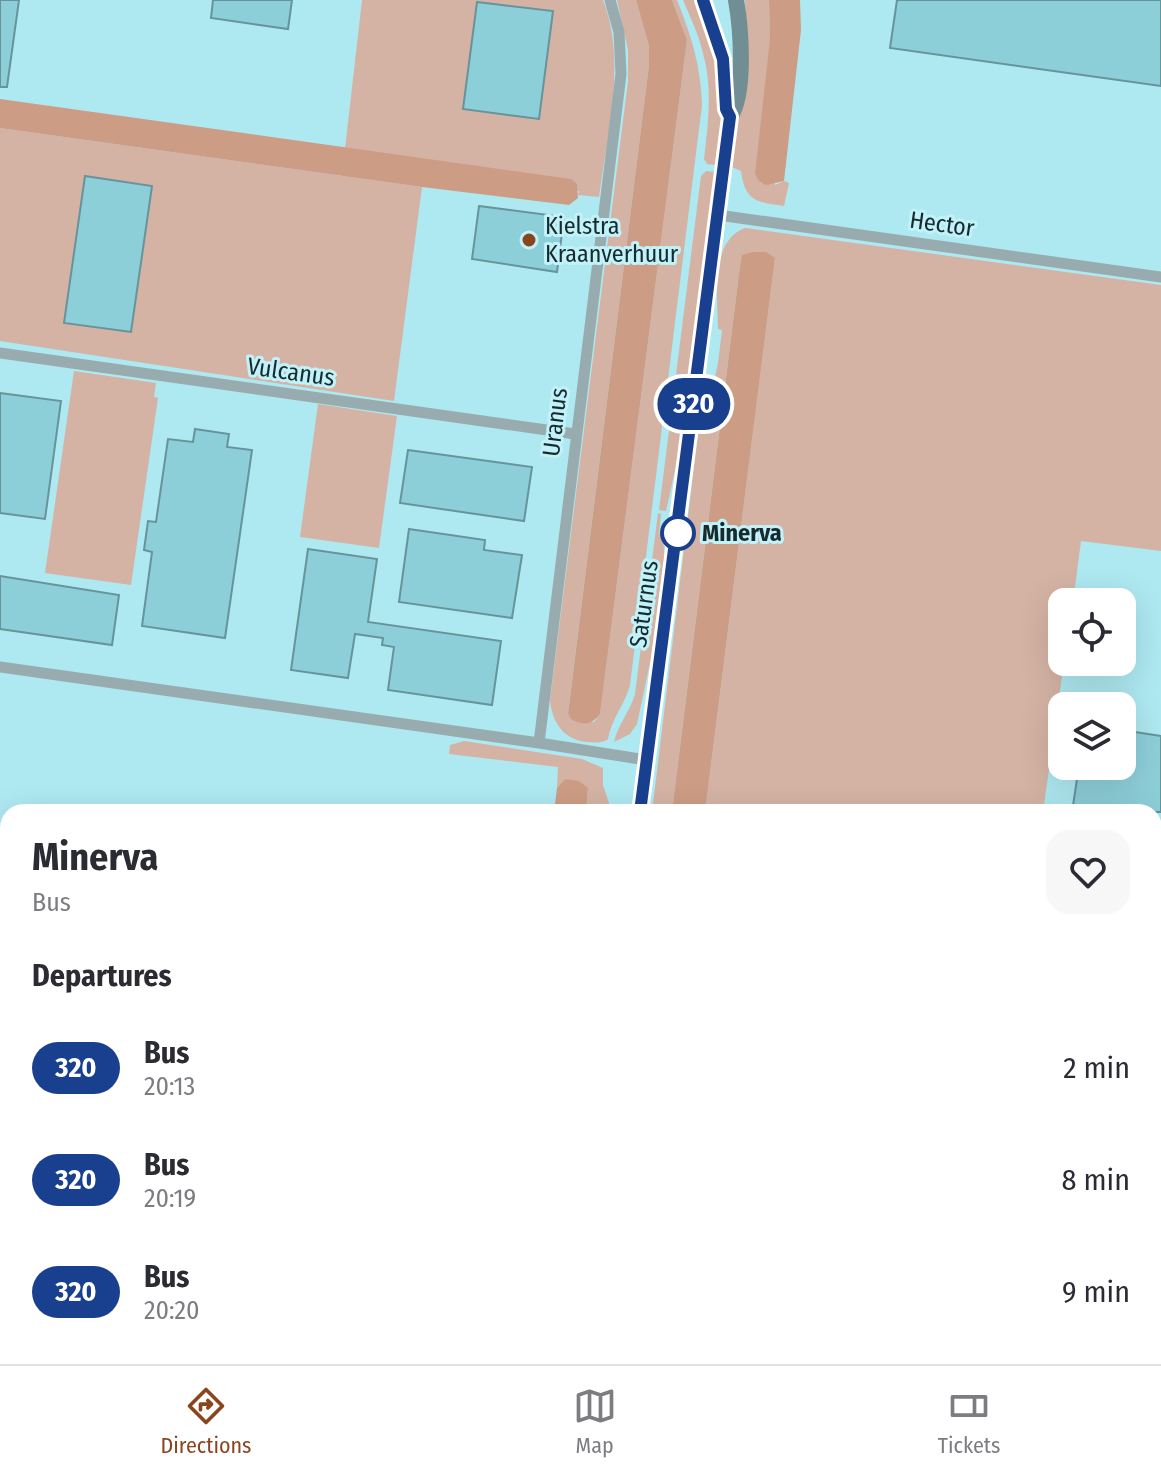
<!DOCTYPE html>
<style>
body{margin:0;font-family:"Fira Sans Condensed",sans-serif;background:#f7f7f7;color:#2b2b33;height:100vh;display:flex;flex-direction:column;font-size:30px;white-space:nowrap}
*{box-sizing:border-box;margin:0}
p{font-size:26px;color:#7c7c81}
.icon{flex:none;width:44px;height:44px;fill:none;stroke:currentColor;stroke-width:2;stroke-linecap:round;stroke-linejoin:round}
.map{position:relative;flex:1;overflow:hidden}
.side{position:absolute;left:0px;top:804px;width:1162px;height:560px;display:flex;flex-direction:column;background:#fff;border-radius:24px 24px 0 0;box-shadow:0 8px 32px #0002}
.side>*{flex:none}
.badge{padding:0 16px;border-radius:26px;font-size:28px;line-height:52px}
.controls{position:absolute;left:1048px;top:588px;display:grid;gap:16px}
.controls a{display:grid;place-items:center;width:88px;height:88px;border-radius:16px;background:#fff;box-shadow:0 8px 32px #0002;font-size:40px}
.map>.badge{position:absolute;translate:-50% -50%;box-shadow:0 0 0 4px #fff}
h2{padding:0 32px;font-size:30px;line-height:72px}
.round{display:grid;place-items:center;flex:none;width:84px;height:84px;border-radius:24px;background:#f7f7f7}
.overview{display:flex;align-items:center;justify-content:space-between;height:136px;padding:0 32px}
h1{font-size:38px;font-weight:700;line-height:60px}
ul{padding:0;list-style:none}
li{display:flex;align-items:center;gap:24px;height:112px;padding:0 32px}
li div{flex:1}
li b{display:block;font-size:30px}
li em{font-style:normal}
li .badge{min-width:88px;font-weight:700;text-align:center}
.tab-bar{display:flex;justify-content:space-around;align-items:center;height:112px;border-top:2px solid #e1e1e2;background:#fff;font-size:22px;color:#7c7c81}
.tab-bar a{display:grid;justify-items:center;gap:4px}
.tab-bar .on{color:#8b451e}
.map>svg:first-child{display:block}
.built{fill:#aee8f1;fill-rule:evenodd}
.green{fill:#d4b3a4}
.water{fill:#cd9c84}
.building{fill:#8dcfd9;stroke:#67949b;stroke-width:2}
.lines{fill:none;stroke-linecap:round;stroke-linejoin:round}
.minor{stroke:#98acaf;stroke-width:11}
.secondary{stroke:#708e93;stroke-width:16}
.line-casing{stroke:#fff;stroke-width:18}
.line{stroke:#19408f;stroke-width:12}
.poi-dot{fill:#8b451e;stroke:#c2f2f9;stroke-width:3}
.stop-dot{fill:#fff;stroke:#19408f;stroke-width:4}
.labels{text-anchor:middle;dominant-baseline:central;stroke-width:6;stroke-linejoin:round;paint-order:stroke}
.street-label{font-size:24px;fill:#172a2d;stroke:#c2f2f9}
.poi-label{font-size:24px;fill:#172a2d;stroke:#c2f2f9;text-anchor:start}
.stop-label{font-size:24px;font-weight:bold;fill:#172a2d;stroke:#c2f2f9;text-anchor:start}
</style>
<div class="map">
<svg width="1161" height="1364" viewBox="0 0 1161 1364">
<rect width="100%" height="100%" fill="#c2f2f9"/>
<path class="built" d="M0,0H1161V1364H330L332,1356H1154V812H8V1246L0,1245ZM1062,602H1122V662H1062ZM1062,706H1122V766H1062Z"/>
<path class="green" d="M362,0H603C627,61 607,135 599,197L578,195L579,191L345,149Z
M617,0H636L649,46V65L568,712L572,719L594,722L600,714L687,40L672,0H677C691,35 701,66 702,105L630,685C625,704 611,720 608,739C602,743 598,743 590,742C566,742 552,724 550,700L628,81V50Z
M683,0H698L714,43L722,112L716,165L707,164L704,159C708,124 713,88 703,53C699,35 690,17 683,0Z
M745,0H769L775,185L784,181L789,183L784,206C756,202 745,201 741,171L732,167L747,43Z
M0,128L422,187L394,401L0,341Z
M706,171L715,172L680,448L666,511L659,510L701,176Z
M745,228L1161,285V551L1081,541L1073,602H1062V662H1064L1043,812H705L775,258L738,282L672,812H652L698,434L703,433L718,363L722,330L718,329C718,299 709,241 745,228Z
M74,371L156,383L154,397L158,398L131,585L45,573Z
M318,404L397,416L379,548L300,537Z
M658,513L661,514L659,534L663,535L665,567L655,639L637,724L630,734L614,742C618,724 630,712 635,694Z
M464,741L582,759L603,768V785L612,812H586L588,788L565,779L557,788L558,767L449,754L450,745Z
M0,1245L8,1246V1356H545L544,1364H0Z
M750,1356L848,1359L849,1356H902L900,1364H753Z"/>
<path class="water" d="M636,0H672L687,40L600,714C591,725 584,726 571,719L568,713L649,65V46Z
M769,0H800L801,30L784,181L766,185L759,181L755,174L770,39Z
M0,99L571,179L577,184L578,198L569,205L422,187L0,128Z
M753,252H766L775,258L705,812H672L738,282L742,255Z
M565,779L579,781L588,788L586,812H554L557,788Z"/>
<path class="building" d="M0,0H19L7,87H0Z
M213,0H292L288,29L211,18Z
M897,0H1161V86L890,48Z
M477,2L553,11L539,119L463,109Z
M85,176L152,186L131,332L64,323Z
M479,206L564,217L557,272L472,259Z
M0,393L61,401L45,519L0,513Z
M195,429L229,434L227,447L252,450L225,638L142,626L152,552L144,550L148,521L156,522L168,439L193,442Z
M408,450L532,467L524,521L400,503Z
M409,529L485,540L484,550L522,555L512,618L399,602Z
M308,549L377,559L368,622L501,641L492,705L388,690L394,647L382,645L383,638L355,634L348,678L291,670Z
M0,576L119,595L112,645L0,629Z
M1122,730L1161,736V812H1072L1079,766H1122Z"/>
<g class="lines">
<path class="minor" d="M610,0L619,32L621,74L539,743L646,760
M718,215L1161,277
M0,353L575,434
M0,667L539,743"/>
<path class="secondary" d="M703,0L723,59L728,112
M640,812L730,117C746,94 741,28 736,0
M646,1356L649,1364"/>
</g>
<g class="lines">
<g class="line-casing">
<path id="line" d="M640,812L730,117L726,109L723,59L703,0"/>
</g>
<use href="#line" class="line"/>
</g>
<circle class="poi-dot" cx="529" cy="240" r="8"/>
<circle class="stop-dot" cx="678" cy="533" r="16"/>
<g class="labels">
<g class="street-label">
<text transform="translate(942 224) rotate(8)">Hector</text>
<text transform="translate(291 372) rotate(8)">Vulcanus</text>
<text transform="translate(555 422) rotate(-83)">Uranus</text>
<text transform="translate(644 604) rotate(-82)">Saturnus</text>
</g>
<g class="poi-label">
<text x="545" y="226">Kielstra<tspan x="545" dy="28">Kraanverhuur</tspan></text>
</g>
<g class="stop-label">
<text x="702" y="533">Minerva</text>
</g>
</g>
</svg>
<div class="controls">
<a><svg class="icon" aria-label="locate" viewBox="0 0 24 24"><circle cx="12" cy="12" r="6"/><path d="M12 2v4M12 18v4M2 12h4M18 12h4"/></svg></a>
<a><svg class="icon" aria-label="layers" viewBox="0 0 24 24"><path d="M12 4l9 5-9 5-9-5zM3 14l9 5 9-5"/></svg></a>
</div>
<b class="badge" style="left:694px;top:404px;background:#19408f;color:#fff">320</b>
<section class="side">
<div class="overview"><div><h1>Minerva</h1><p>Bus</p></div><a class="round"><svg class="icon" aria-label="heart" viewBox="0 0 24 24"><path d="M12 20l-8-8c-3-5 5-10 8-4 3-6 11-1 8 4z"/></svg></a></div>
<h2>Departures</h2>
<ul>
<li><span class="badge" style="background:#19408f;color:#fff">320</span><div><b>Bus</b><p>20:13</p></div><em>2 min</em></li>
<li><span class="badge" style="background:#19408f;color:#fff">320</span><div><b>Bus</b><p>20:19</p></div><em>8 min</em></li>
<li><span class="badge" style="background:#19408f;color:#fff">320</span><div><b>Bus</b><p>20:20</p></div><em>9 min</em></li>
</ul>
</section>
</div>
<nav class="tab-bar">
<a class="on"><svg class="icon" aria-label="directions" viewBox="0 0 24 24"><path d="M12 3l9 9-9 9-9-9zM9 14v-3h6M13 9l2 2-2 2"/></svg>Directions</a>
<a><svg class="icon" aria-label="map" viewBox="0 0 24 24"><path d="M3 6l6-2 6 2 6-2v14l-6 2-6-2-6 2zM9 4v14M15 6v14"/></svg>Map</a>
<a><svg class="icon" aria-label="tickets" viewBox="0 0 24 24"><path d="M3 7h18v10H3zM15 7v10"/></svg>Tickets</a>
</nav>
